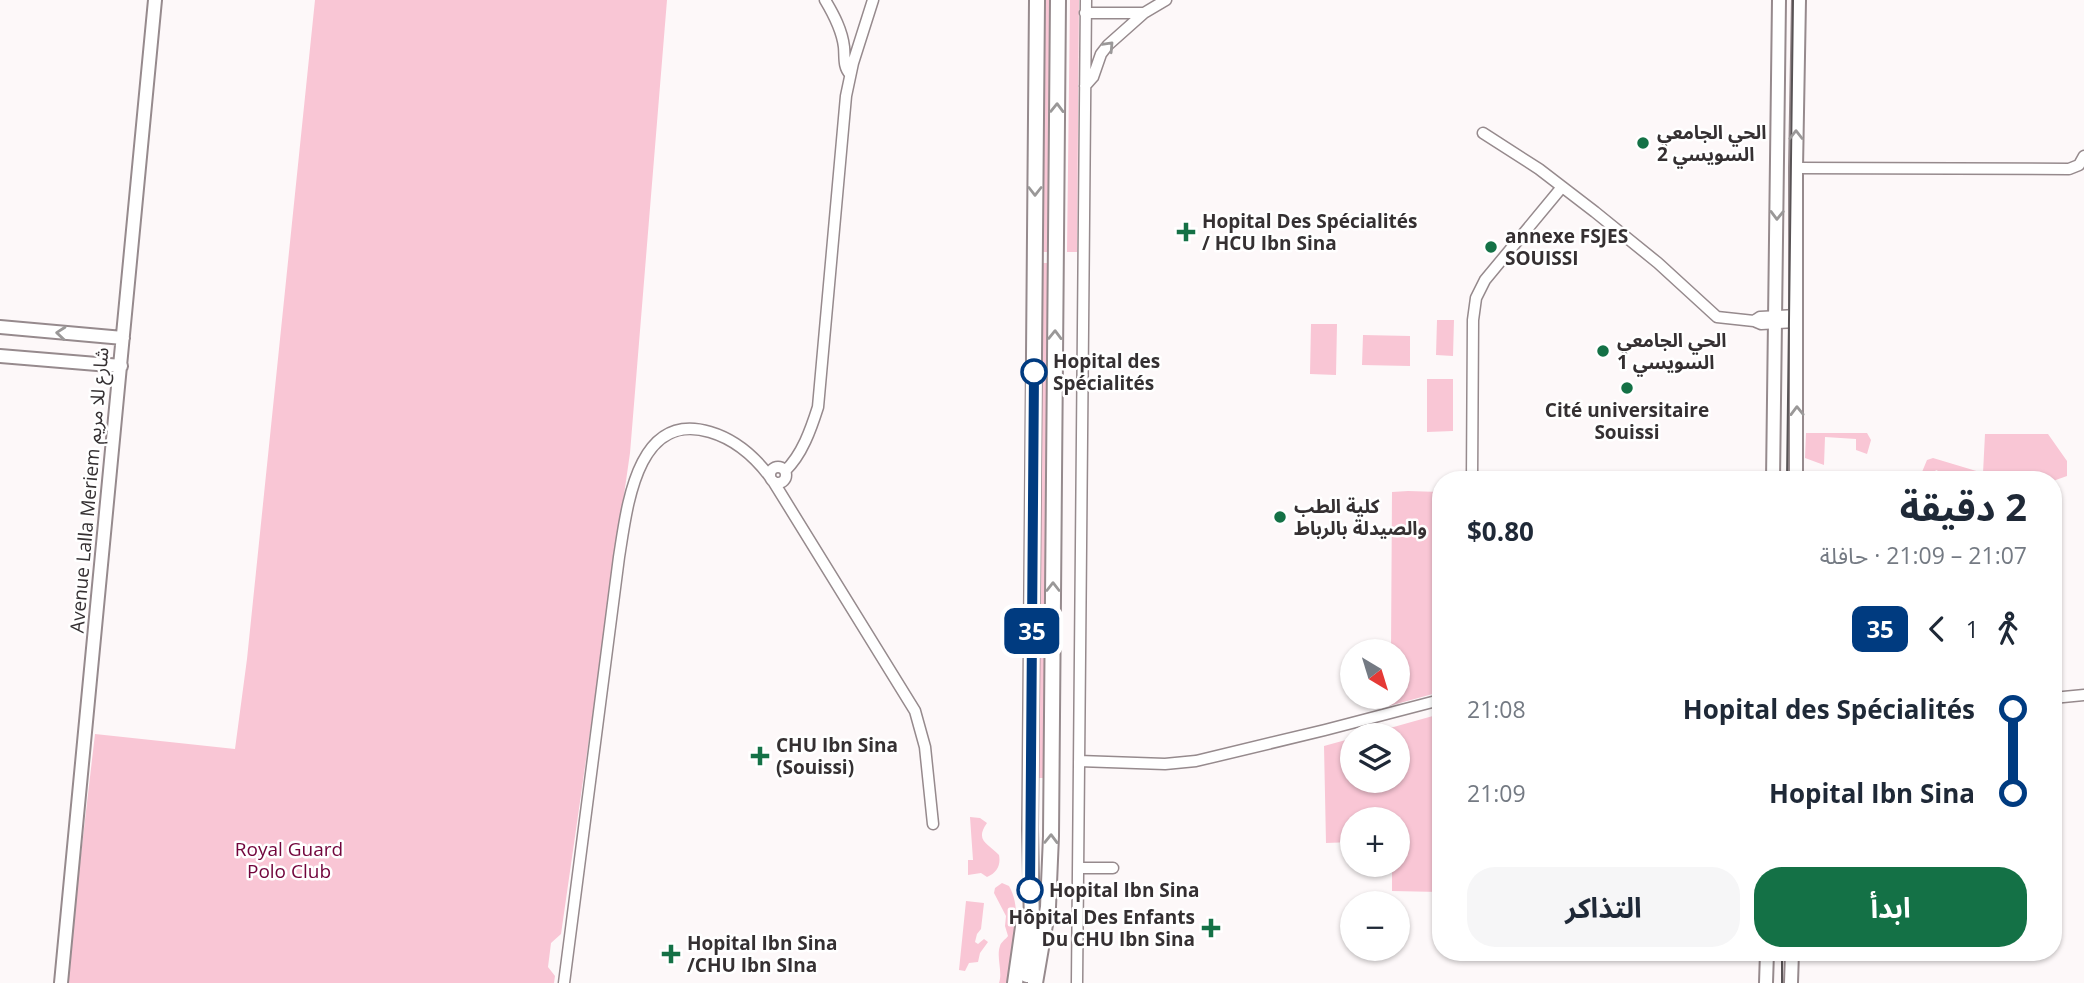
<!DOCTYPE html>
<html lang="ar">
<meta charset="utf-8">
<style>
body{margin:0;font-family:"Open Sans","Noto Sans Arabic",sans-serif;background:#f6f6f7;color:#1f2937;direction:rtl;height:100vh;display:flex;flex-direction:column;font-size:26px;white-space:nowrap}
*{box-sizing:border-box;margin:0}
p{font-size:23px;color:#747a83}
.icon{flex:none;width:38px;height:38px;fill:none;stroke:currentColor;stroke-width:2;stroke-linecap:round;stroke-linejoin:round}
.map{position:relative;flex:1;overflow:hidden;direction:ltr}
.details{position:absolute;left:1432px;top:471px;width:630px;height:490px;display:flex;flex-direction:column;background:#fff;border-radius:28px;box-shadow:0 2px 5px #0004;direction:rtl}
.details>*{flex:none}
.badge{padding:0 14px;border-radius:10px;font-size:24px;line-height:46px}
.needle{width:46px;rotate:142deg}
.buttons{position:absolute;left:1340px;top:639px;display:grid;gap:14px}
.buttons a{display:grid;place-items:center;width:70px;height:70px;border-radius:50%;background:#fff;box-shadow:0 2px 5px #0004;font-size:35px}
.map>.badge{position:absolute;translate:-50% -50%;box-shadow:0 0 0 4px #fff}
.legs{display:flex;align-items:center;gap:10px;height:77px;padding:0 35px;font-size:23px}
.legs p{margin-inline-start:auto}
.head{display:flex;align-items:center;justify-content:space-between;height:119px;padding:0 35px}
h1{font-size:38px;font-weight:700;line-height:52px}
.primary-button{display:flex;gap:14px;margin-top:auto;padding:14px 35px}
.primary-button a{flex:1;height:80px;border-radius:28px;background:#147146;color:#fff;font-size:28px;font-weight:700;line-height:80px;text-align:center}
.primary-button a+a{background:#f6f6f7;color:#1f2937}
ul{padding:0 35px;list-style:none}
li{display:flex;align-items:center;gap:24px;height:84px;font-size:26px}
li i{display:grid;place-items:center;width:10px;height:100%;margin:0 9px;background:currentColor}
li i::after{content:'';width:18px;height:18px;margin:-9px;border:5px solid;border-radius:50%;background:#fff}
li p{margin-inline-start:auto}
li:first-child i{background:linear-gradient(#0000 50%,currentColor 0)}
li:last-child i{background:linear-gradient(currentColor 50%,#0000 0)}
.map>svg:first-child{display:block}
.green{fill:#f9c6d5}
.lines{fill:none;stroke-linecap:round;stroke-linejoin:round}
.street-casing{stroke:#968a8d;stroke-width:13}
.secondary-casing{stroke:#968a8d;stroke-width:16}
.primary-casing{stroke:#968a8d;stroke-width:18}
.street{stroke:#fff;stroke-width:10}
.secondary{stroke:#fff;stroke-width:12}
.primary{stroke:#fff;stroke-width:14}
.tram{stroke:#585355;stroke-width:2}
.oneway{stroke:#9a9898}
.line-1-casing{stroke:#fff;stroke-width:16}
.line-1{stroke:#003b80;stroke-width:10}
.poi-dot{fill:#147146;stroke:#fff;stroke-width:2.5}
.stop-1-dot{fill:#fff;stroke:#003b80;stroke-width:3.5}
.labels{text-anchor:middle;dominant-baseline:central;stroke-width:5;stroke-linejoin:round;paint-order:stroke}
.poi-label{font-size:19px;font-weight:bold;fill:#353032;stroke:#fff;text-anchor:start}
.stop-label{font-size:19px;font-weight:bold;fill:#353032;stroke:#fff;text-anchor:start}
.street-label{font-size:19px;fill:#353032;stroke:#fff}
.park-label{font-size:19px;fill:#71043b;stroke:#fff}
</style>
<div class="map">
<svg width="2084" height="983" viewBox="0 0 2084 983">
<rect width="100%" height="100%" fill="#fdf8f9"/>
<path class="green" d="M315,0H667L630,453L561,934L551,943L548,967L555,976L554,983H66L95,734L235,749L247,659Z
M1044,0H1051L1049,252H1041Z
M1070,0H1079L1077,252H1067Z
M1041,263H1049L1045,778H1038Z
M1437,320H1454L1453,356L1436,355Z
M1311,324H1337L1336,375L1310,374Z
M1363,335L1410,336V366L1362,365Z
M1427,379H1453V431L1427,432Z
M1806,433H1867L1871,440L1867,454L1856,450V439L1825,437L1824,465L1805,458Z
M1985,434H2048L2067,461V476L2053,481L1974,480L1966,473L1959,479L1943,480L1937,470L1928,474L1922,472L1927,460L1933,458L1983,473Z
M1408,491L1440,492V692L1389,706L1390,697L1398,696V651H1391L1392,492Z
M1440,714V892L1392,891V865L1398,864V819H1353V842L1326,843L1324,746L1353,738V780H1398V735H1365Z
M970,817L980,818L987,823C974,841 989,844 999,855C1001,865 997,873 987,877L981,873L968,875V860H973Z
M1002,883L1009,886C1024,911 1012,955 1007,983H999C1003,972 996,957 1000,946C1001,942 1005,940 1008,936L1005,926L1006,916L994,893L995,888Z
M966,901L984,903L981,929L977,934L975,942L978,944L984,939L988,942L980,953L978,962L969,963L965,971L959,970Z"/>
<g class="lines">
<g class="street-casing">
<path id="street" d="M825,0C834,15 842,30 844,47C845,57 843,67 850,74
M1085,13H1144
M1085,86L1093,77L1101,54L1108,45L1144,13L1166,0
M1483,133L1539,169L1595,212L1658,263L1717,317L1754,321L1761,324L1796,322
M1796,168L2069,169L2079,165L2084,156
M1754,321L1760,317L1796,315
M770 475a8 8 0 1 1 16 0a8 8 0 1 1-16 0Z
M785,471C802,455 811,429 818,407L846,96L853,63L873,0
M1472,480L1473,320L1476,298L1485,280L1562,187
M773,481L915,711L925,747L933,824
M2053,698L2084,695
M1079,761L1165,764L1196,761L1325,730L1440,700
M1078,868H1113
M564,983L619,557C627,508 636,410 710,432C734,439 755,457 770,477
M1077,983L1086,0"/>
</g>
<g class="secondary-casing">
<path id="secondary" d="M0,327L123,338
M0,356L121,366
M1773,480L1779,0
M1796,480V168L1799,0
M61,983L155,0
M1766,983L1767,952
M1791,983L1792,952"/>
</g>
<g class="primary-casing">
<path id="primary" d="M1027,975L1032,926L1030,829L1037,0
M1015,983L1023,927
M1035,983L1048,907L1051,836L1058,0"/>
</g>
<use href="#street" class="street"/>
<use href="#secondary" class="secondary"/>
<use href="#primary" class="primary"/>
<path class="tram" d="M1787,480L1793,0
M1782,983V952"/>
</g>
<defs><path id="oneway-chevron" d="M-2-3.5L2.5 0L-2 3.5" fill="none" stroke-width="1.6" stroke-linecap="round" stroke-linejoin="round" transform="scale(1.75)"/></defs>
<g class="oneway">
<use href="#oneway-chevron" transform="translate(1109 46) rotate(-47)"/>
<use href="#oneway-chevron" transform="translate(1057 108) rotate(-89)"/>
<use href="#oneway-chevron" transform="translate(1796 135) rotate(-90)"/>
<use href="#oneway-chevron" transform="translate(1035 191) rotate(90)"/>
<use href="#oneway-chevron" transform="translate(1777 215) rotate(91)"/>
<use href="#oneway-chevron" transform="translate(61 333) rotate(-175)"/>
<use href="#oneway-chevron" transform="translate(1055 335) rotate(-89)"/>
<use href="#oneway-chevron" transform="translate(1797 411) rotate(-91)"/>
<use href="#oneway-chevron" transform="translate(1053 587) rotate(-90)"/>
<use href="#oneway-chevron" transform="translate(1051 839) rotate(-89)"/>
</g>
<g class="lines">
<g class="line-1-casing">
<path id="line-1" d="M1030,890L1034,372"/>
</g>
<use href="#line-1" class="line-1"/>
</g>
<g class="poi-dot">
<circle cx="1643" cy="143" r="7"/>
<path d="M1182.5 221.5h7v7h7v7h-7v7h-7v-7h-7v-7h7z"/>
<circle cx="1491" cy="247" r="7"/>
<circle cx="1603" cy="351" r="7"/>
<circle cx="1627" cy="388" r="7"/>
<circle cx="1280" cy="517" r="7"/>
<path d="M756.5 745.5h7v7h7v7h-7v7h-7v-7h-7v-7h7z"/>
<path d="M1207.5 917.5h7v7h7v7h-7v7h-7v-7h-7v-7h7z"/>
<path d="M667.5 943.5h7v7h7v7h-7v7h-7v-7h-7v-7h7z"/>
</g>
<g class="stop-1-dot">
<circle cx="1034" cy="372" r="12"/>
<circle cx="1030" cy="890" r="12"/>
</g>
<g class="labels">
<g class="poi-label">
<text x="1657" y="132">الحي الجامعي<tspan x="1657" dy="22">السويسي 2</tspan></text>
<text x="1202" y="221">Hopital Des Spécialités<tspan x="1202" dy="22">/ HCU Ibn Sina</tspan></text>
<text x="1505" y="236">annexe FSJES<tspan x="1505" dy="22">SOUISSI</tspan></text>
<text x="1617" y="340">الحي الجامعي<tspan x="1617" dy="22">السويسي 1</tspan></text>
<text x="1627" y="410" text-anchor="middle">Cité universitaire<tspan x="1627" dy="22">Souissi</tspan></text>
<text x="1294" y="506">كلية الطب<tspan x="1294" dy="22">والصيدلة بالرباط</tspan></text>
<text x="776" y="745">CHU Ibn Sina<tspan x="776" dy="22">(Souissi)</tspan></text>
<text x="1195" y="917" text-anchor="end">Hôpital Des Enfants<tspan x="1195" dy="22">Du CHU Ibn Sina</tspan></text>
<text x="687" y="943">Hopital Ibn Sina<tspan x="687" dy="22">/CHU Ibn SIna</tspan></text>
</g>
<g class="stop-label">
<text x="1053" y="361">Hopital des<tspan x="1053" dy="22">Spécialités</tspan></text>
<text x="1049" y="890">Hopital Ibn Sina</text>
</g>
<g class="street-label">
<text transform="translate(89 490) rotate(-85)">Avenue Lalla Meriem شارع للا مريم</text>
</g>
<g class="park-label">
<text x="289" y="849">Royal Guard<tspan x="289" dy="22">Polo Club</tspan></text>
</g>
</g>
</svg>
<div class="buttons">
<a><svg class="needle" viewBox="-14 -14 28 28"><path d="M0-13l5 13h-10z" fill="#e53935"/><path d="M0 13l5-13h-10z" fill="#747a83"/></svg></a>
<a><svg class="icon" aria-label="layers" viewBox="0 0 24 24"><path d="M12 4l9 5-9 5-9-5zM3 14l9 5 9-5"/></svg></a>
<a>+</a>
<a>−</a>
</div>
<b class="badge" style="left:1032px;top:631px;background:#003b80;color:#fff">35</b>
<section class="details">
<div class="head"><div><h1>2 دقيقة</h1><p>21:07 – 21:09 · حافلة</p></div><b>$0.80</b></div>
<div class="legs"><svg class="icon" aria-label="walk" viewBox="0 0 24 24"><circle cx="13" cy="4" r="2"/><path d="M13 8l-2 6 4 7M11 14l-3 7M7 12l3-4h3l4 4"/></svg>1<svg class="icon" aria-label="back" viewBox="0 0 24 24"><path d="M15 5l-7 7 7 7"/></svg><b class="badge" style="background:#003b80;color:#fff">35</b></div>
<ul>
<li><i style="color:#003b80"></i><b>Hopital des Spécialités</b><p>21:08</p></li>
<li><i style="color:#003b80"></i><b>Hopital Ibn Sina</b><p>21:09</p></li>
</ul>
<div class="primary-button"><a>ابدأ</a><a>التذاكر</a></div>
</section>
</div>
